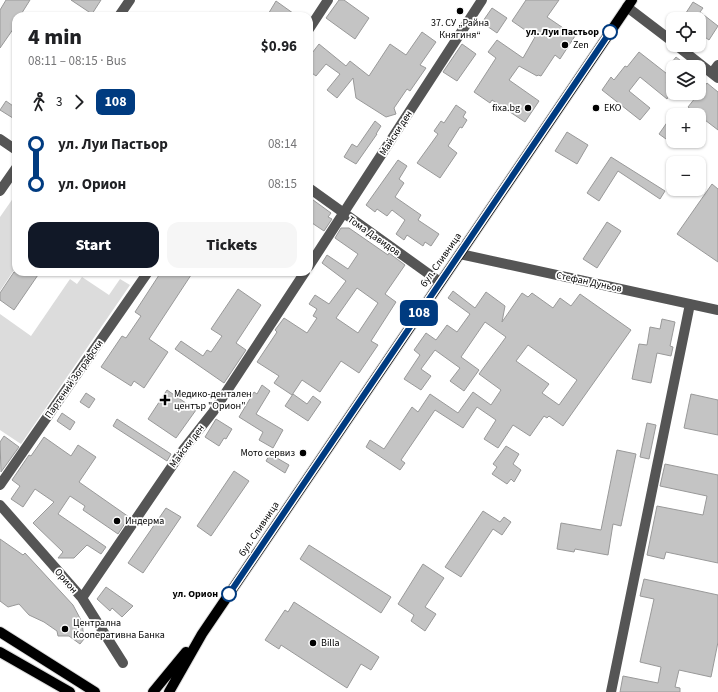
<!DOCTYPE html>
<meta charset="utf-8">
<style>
body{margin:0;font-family:"Source Sans 3",sans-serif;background:#f6f6f6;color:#202124;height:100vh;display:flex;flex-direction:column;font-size:15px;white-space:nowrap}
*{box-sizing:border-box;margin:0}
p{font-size:13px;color:#757577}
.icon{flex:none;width:22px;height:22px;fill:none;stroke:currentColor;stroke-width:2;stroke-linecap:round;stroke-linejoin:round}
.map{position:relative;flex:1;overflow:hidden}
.panel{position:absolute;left:12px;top:12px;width:301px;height:264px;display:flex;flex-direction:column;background:#fff;border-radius:12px;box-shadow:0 1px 3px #0004}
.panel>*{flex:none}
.badge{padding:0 8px;border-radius:6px;font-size:14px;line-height:26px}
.tools{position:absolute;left:666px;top:12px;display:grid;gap:8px}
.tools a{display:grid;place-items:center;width:40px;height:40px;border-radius:8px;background:#fff;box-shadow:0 1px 3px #0004;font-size:20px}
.map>.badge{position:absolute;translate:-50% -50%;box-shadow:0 0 0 2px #fff}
.legs{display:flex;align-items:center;gap:6px;height:44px;padding:0 16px;font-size:13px}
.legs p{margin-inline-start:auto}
.head{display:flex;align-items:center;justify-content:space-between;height:68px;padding:0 16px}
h1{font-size:22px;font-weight:800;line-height:30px}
.action{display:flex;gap:8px;margin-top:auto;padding:8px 16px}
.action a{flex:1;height:46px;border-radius:12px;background:#111827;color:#fff;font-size:16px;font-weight:800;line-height:46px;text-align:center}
.action a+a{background:#f6f6f6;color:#202124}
ul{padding:0 16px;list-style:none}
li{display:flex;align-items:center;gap:14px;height:40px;font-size:15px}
li i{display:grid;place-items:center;width:6px;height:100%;margin:0 5px;background:currentColor}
li i::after{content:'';width:10px;height:10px;margin:-5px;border:3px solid;border-radius:50%;background:#fff}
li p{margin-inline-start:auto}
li:first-child i{background:linear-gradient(#0000 50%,currentColor 0)}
li:last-child i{background:linear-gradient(currentColor 50%,#0000 0)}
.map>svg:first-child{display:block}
.green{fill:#dcdcdc}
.building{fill:#c4c4c4;stroke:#999;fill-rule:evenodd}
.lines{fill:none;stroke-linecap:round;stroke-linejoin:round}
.major-casing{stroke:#dbdbdb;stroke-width:12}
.minor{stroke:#555;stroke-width:10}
.major{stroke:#000;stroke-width:10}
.line-1-casing{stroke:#fff;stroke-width:9}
.line-1{stroke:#003b80;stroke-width:6}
.poi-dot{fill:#000;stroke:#fff;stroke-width:1.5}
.stop-1-dot{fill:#fff;stroke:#003b80;stroke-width:2}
.labels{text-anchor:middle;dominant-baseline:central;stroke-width:3.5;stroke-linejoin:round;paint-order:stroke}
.poi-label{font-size:10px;fill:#000;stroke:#fff;text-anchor:start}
.stop-label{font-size:10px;font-weight:bold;fill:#000;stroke:#fff;text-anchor:end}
.street-label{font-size:10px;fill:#000;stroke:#fff}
</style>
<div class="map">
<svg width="718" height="692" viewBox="0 0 718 692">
<rect width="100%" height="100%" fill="#fff"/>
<path class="green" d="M16,194V267L0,291V217Z
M82,277L109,295L120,279L130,285L21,444L0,430V314L31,336L70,279L77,284Z"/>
<path class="building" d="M6,0H30L20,16H16V25L0,48V10Z
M71,0H101L92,14Z
M339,0H344L369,18L355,39L326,18Z
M526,0H559L547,17L575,36L560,59L555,55L541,76L538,75L537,76L519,66L509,80L539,101L525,122L492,100L490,103L474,92L496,58L488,52L497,40L523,58L535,37L512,21Z
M276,1L297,16H267Z
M693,2L703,8L700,12L718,26L709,40L699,33V19H682Z
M492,8L507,18L497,33L484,24L485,22L483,21Z
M422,32L436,42L420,65L426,68L410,91L407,89L394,108L396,114L386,117L356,98L353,78L337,98L327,90L340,74L326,64L316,76L309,71V57L319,44L346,66L350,61L369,76L390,44L406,55Z
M462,44L476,54L457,81L443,72Z
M639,52L671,77L666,83L673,89L667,99L640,77L629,91L650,108L640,120L602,90L611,77L614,80L625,66L627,67Z
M676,57L689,67H668Z
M707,83L718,92V130L688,107Z
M6,101L16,108V120L0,110Z
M456,105L466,112L463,117L467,120L462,128L460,127L448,146L457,153L440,178L417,163L438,134L434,131L441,121L444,123Z
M673,114V144L659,134Z
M375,121L381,126L376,134H377L356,164L344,157L352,144L357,147Z
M567,132L588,145L577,164L555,151Z
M611,157L665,191L660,199L618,171L599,201L587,193Z
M398,160L407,166L399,179L404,183L395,197L421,215L418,220L439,234L431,246L425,242L423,246L407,235L404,240L396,234L405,220L392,210L387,216L377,209L375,212L366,205Z
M712,184L718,189V262L677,234Z
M309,197L331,213L328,217L332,219L324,231L309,221Z
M607,222L621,231L597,268L583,259Z
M341,228H349L388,255L389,253L405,265L385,294L396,302L371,341L378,345L359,373L341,361L320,392L302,380L292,395L274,383L279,376L257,362L277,332L275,330L284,318L307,333L317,318L313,316L317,309L309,304L315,295L329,304L346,281L322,263L327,255L348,269L358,254L335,238ZM357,288L378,303L358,333L336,318Z
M14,272H40L14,310L0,300V293Z
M161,272H193L149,339L168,352L144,388L134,381L131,386L101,367L122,336L126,338L141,316L135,312Z
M238,289L261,305L236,343L246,350L224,383L175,349L181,341L203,356L207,350L211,352L222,336L211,329Z
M453,291L475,308L486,292L505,306L502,322L522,293L528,297L532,293L553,308L560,298L571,306L580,294L631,330L563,426L549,416L547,418L544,416L530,436L513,425L498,448L484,439L496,420L477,407L463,428L435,410L401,460L405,463L400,470L366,447L370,440L384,449L412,407L418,412L430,394L458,413L473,392L491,405L501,390L479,374L506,337L485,322L461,357L479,370L464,391L450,381L460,368L435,350L421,369L431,376L421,390L404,379L420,355L414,350L426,333L436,340L447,325L457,332L470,314L448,298ZM528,345L577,380L559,405L542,393L549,384L516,361Z
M662,319L675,322L670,346L673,347L671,356L657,353L651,383L632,379L639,344L647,345L650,327L660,329Z
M262,385L270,391L256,414L283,430L273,448L259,440L263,432L239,417L254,392L257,394Z
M167,390L196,410L176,438L148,419Z
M86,393L95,399L89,408L80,402Z
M293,394L307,404L313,396L321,402L308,421L285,406Z
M691,394L718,400V435L684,428Z
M62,413L75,422L70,430L57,421Z
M117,419L171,454L167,461L113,426Z
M216,419L232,429L226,439L224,438L219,446L205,437Z
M647,423L656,425L649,459L640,457Z
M4,436L19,447L1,472L0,442Z
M44,437L71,456L78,445L96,457L79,482L129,517L118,534L83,510L85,506L70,496L58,514L106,547L101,554L87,545L74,558H58L63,552L33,523L54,502L35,489L23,507L11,499L20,486L12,480L29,455L31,456Z
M506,446L519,454L513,464L521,470L514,482L511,479L507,484L492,474L497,467L493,464Z
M617,450L636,454L621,526L613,524L608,555L575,549L574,552L557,549L561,523L601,530Z
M270,454L289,465L285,473L266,461Z
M665,464L718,475V563L666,552L664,559L647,555L657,506L703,515L707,496L660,486Z
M234,471L249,481L211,536L197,526Z
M166,508L181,517L143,573L128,563Z
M483,511L500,522L504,517L511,522L502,535L493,529L461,577L445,567Z
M0,539L23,555L25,553L73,605L82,622L84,639L80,644L69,636H58L57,631L44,622L29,615L19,604L8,607L0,601Z
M309,545L391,597L381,613L300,559Z
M423,564L444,578L425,607L436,614L425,631L411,621L414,615L398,604Z
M644,579L718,595V642L711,677L679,670L675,687L680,688V692H620L623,676L658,683L661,667L640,662L654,599L640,596Z
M106,587L133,606L122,617L112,608L110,611L97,599Z
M294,602L379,657L371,670L361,664L347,688L281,645L279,649L265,640L285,610L288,612Z"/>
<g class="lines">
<g class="major-casing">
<path id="major" d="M0,632L95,692
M0,652L70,692
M153,692L186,652
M169,692L202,634L632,0"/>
</g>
<path class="minor" d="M627,7L673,42
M119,16L130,0
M309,29L328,0
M676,45L718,78
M712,73L718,65
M0,139L16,150
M309,188L440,282
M0,191L16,168
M460,254L718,310
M309,266L482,0
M0,485L148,272
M0,505L82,598L123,663
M82,598L183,450L213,412L305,272
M611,692L690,304"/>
<use href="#major" class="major"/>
</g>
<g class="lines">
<g class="line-1-casing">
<path id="line-1" d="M229,594L610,32"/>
</g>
<use href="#line-1" class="line-1"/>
</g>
<g class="poi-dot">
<circle cx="460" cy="11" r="4"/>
<circle cx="565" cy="45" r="4"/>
<circle cx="528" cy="108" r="4"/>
<circle cx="596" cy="108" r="4"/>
<path d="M163 394h4v4h4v4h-4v4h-4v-4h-4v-4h4z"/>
<circle cx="303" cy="453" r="4"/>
<circle cx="117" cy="521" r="4"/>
<circle cx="65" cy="629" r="4"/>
<circle cx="313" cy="643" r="4"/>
</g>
<g class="stop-1-dot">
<circle cx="610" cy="32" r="7"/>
<circle cx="229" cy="594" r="7"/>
</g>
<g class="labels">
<g class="poi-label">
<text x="460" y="23" text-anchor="middle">37. СУ „Райна<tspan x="460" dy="12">Княгиня“</tspan></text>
<text x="573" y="45">Zen</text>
<text x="520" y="108" text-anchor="end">fixa.bg</text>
<text x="604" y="108">EKO</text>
<text x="174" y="394">Медико-дентален<tspan x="174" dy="12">център "Орион"</tspan></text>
<text x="295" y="453" text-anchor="end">Мото сервиз</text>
<text x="125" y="521">Индерма</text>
<text x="73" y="623">Централна<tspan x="73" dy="12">Кооперативна Банка</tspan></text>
<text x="321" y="643">Billa</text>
</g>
<g class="stop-label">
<text x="599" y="32">ул. Луи Пастьор</text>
<text x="218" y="594">ул. Орион</text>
</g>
<g class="street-label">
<text transform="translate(396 133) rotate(-57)">Майски ден</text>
<text transform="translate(374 236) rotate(35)">Тома Давидов</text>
<text transform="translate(441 260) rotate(-55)">бул. Сливница</text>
<text transform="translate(589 282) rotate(12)">Стефан Дуньов</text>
<text transform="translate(74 379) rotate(-55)">Партений Зографски</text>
<text transform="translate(187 446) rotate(-53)">Майски ден</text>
<text transform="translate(259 529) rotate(-56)">бул. Сливница</text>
<text transform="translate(66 581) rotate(49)">Орион</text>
</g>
</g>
</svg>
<div class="tools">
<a><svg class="icon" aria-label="locate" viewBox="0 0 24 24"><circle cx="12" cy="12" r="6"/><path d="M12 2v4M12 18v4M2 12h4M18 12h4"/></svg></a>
<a><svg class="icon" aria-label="layers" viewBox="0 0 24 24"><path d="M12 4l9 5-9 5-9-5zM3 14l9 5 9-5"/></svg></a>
<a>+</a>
<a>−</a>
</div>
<b class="badge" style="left:419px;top:313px;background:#003b80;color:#fff">108</b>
<section class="panel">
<div class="head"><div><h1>4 min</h1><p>08:11 – 08:15 · Bus</p></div><b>$0.96</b></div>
<div class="legs"><svg class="icon" aria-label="walk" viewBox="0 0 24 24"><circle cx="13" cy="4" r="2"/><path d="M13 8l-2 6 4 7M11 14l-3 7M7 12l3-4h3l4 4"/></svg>3<svg class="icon" aria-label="forward" viewBox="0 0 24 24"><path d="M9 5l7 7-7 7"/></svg><b class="badge" style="background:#003b80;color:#fff">108</b></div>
<ul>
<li><i style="color:#003b80"></i><b>ул. Луи Пастьор</b><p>08:14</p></li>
<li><i style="color:#003b80"></i><b>ул. Орион</b><p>08:15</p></li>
</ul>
<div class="action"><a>Start</a><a>Tickets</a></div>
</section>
</div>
